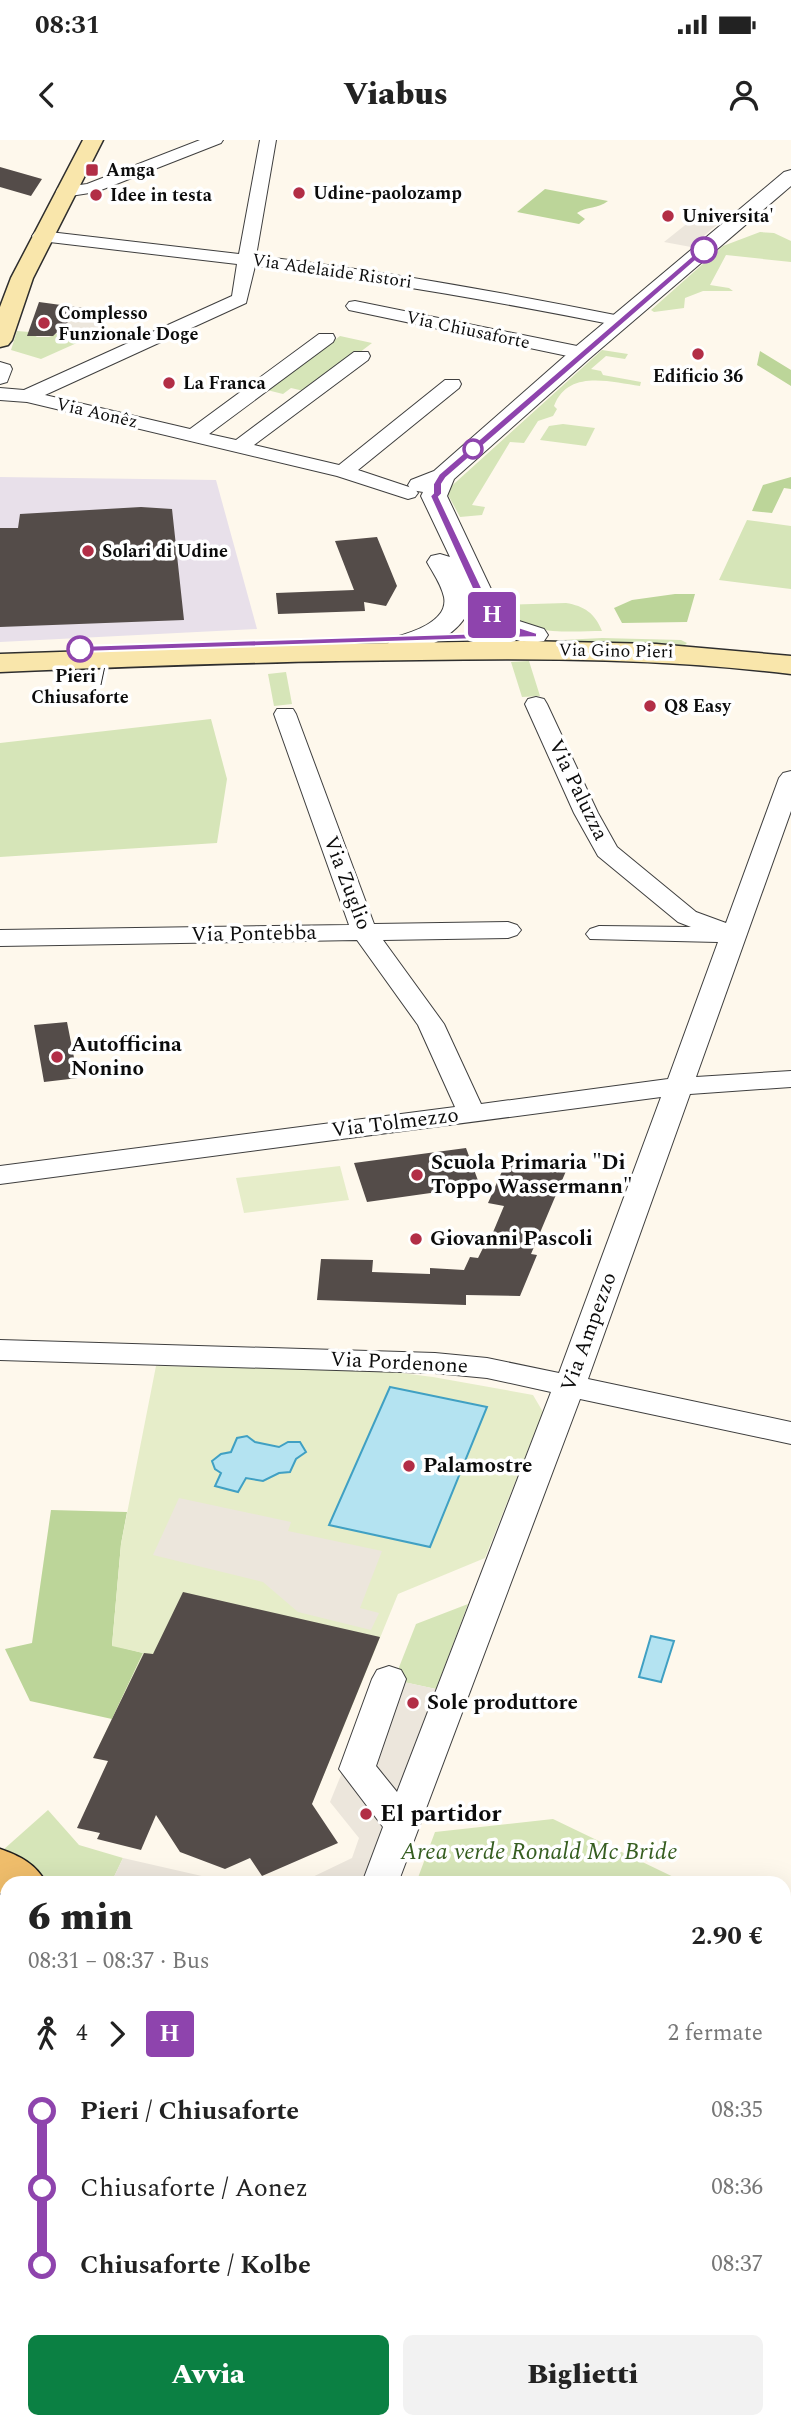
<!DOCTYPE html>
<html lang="it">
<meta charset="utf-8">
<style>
body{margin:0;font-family:Spectral,serif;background:#f2f2f2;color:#222;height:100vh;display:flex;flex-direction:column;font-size:26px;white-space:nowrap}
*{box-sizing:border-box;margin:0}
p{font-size:23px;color:#767676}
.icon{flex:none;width:38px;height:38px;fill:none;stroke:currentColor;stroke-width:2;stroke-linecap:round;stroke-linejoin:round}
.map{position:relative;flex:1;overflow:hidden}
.details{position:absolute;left:0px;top:1736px;width:791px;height:553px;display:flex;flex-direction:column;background:#fff;border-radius:21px 21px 0 0;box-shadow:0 7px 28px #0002}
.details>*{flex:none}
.badge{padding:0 14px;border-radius:5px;font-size:24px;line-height:46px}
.map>.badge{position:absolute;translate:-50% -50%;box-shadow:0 0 0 4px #fff}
.legs{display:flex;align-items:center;gap:10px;height:77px;padding:0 28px;font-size:23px}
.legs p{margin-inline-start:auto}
.summary{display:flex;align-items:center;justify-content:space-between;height:119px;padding:0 28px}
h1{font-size:38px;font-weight:800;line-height:52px}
.button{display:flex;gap:14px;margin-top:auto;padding:14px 28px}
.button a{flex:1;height:80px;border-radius:10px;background:#0b8043;color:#fff;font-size:28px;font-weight:800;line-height:80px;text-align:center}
.button a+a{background:#f2f2f2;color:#222}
ul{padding:0 28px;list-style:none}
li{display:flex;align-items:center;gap:24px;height:77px;font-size:26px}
li i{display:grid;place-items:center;width:10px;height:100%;margin:0 9px;background:currentColor}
li i::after{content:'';width:18px;height:18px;margin:-9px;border:5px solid;border-radius:50%;background:#fff}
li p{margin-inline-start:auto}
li:first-child i{background:linear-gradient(#0000 50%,currentColor 0)}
li:last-child i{background:linear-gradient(currentColor 50%,#0000 0)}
.status{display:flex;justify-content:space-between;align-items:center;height:49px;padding:0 35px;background:#fff;direction:ltr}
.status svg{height:19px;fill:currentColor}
header{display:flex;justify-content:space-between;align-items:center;height:91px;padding:0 28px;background:#fff;font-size:32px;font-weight:800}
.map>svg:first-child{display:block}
.industrial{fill:#e8e0ea}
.green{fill:#d6e5b8}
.forest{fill:#bcd599}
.pitch{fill:#e6edc9}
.plaza{fill:#ece6dc}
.water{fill:#b4e3f1;stroke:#40a0c3;stroke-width:2}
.building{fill:#544c49}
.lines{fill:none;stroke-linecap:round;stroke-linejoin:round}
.minor-casing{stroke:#3f3f3f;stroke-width:2}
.tertiary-casing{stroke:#3f3f3f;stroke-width:2}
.secondary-casing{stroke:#2e2e2e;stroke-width:3}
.primary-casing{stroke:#1d1d1d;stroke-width:3}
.minor{fill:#fff;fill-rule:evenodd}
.tertiary{fill:#fff;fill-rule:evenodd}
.secondary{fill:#f9e6ab;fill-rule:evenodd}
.primary{fill:#efbd6b;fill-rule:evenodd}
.line-1{fill:#8e44ad;stroke:#fff;stroke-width:2}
.poi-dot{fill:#b22e46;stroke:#fff;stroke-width:2.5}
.stop-1-dot{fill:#fff;stroke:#8e44ad;stroke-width:3.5}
.labels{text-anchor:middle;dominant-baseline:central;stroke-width:7;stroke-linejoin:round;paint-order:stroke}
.far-poi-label{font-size:18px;font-weight:bold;fill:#0c0c0c;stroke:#fff;text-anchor:start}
.far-street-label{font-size:18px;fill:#0c0c0c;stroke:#fff}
.far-stop-label{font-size:18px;font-weight:bold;fill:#0c0c0c;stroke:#fff}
.street-label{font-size:21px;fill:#0c0c0c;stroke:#fff}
.poi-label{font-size:21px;font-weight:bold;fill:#0c0c0c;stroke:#fff;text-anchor:start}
.near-poi-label{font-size:24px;font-weight:bold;fill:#0c0c0c;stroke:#fff;text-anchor:start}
.near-park-label{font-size:24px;font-style:italic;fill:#365e21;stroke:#fff}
</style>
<div class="status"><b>08:31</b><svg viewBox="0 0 49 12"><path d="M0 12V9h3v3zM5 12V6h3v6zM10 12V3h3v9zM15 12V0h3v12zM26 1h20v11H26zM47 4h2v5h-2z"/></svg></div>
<header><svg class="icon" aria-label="back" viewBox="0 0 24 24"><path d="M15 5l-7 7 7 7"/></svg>Viabus<svg class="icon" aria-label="person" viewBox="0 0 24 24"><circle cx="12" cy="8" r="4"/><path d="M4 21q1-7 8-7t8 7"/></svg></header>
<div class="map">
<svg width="791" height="2289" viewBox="0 0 791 2289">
<rect width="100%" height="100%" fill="#fef8ec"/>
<path class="industrial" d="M0,337L216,340L257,489L0,502Z"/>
<path class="green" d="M760,92L774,93L791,101V122L726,115L710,145L729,148L733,151H703L685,158L684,168L654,172L651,170L723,106Z
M17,191L29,192L37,197H49L58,193L88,198L41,219L11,210Z
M340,196L372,203L308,252L291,248L283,254L267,250Z
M602,210L628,214L625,219L606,216L591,229L601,231L603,235L641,242L640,246C610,242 568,229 554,266L557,269L553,276L538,281L524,303L510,302L472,365L485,367L482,375L460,377L446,351Z
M563,284L595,288L586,306L540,300L549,286Z
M747,380L791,386V449L719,440Z
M566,463C584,466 595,473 602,491C573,491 519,498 504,465Z
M602,498L681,500L687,503L684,506L605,504L386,509Z
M529,521L540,556L522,557L511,522Z
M286,532L292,564L274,566L268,534Z
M211,579L227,639L217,703L0,717V603Z
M468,1464L436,1549L394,1540L416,1484Z
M48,1670L79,1705L123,1718L111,1743H55L3,1710Z
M553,1679L686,1743H416L435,1692Z
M784,1791L791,1795V2029L784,2025Z"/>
<path class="forest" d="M545,49L608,61C598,69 587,66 577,73L585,79L579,84L517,72Z
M760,211L791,230V246L757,225Z
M791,337V349L784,348L772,373L752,371L763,345Z
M675,454H695L687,482L622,483L614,468L632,460Z
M51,1370L127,1372L121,1404L112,1505L143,1513L112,1579L30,1561L5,1509L32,1503Z"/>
<path class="pitch" d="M340,1026L349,1060L244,1073L236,1038Z
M156,1226L377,1230L433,1237L533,1255L543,1272L485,1418L398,1454L318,1649L99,1606L143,1513L112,1506L121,1404Z"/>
<path class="plaza" d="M694,78L720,82L691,107L664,102Z
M67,172L90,176L88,178L99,179L95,184L105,185L91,199L46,191Z
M179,1358L291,1382L288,1391L382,1411L360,1468L379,1473L371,1490L298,1472L263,1442L153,1415Z
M381,1537L436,1549L365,1740L359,1743H300L352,1718L359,1698L330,1662Z
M123,1718L228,1742L234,1743H111Z"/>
<path class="water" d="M390,1247L487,1267L430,1407L329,1385Z
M247,1296L255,1302L279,1307L288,1302H300L306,1312L296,1319L290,1332L279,1333L263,1341L246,1338L238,1352L215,1346L221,1333L215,1329L212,1321L221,1314L231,1312L237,1298Z
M651,1496L674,1501L661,1542L639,1537Z"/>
<path class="building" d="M0,27L42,39L31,56L0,47Z
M39,162L83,168L53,196H27Z
M141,367L172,369L184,480L0,487V388H18L20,374Z
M377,397L397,446L386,466L364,462L365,471L278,474L276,453L354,450L335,401Z
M67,882L78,938L44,942L34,885Z
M466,1008L480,1046L367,1062L354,1023Z
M507,1020L566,1031L531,1114L537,1115L520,1156L466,1155V1165L317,1160L321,1119L373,1120L372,1132L430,1134V1128L464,1130L470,1117L478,1118L483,1108L486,1109L504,1066L488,1063Z
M183,1452L380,1497L312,1664L338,1703L262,1736L250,1718L225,1729L180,1712L156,1675L141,1710L97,1699L100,1693L77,1688L108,1621L93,1618L144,1513L153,1514Z"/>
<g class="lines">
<g class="minor-casing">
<path id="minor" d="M200,0H223L221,3L96,52L64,57L56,52L58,48L87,44Z
M260,0H276L256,116C379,130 499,152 620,176L629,181L620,186C499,162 377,140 255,126L246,163L45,255L190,289L319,194H333L335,198L333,202L209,294L236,300L354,212H368L370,216L368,220L254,305L339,325L445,240H459L461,244L459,248L358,330L415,349L418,353L415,357L408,359L337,336L27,262L0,260V248L24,250L232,156L237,124L41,101L35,100L32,96L35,92L41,91L239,114Z
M355,161L582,207L591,213L582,219L349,170L346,166L349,162Z
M0,222L10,225L12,229L7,242L0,244Z
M536,557L544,559L547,564L598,673L617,707L696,772L726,783L779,638L783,633L791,631V671L696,937L791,931V947L690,954L588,1239L791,1282V1304L580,1259L398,1743H362L383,1687L339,1629L372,1539L377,1530L389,1526L401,1530L406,1539L376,1626L397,1652L551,1252L487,1238L435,1233L0,1220V1200L435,1213L487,1218L559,1233L661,957L0,1044V1026L455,967L418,885L357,800L0,806V790L349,785L274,574L277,569H293L296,574L374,784L508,782L517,785L521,790L517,795L508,798L383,800L444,884L481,964L668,939L718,802L590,799L586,794L590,789L599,786L691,787L678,782L598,716L574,673L525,564L528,559Z
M331,2282H375L372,2289H328Z"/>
</g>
<g class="tertiary-casing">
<path id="tertiary" d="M791,30V46L590,218L454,339L447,356L499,466L516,480L544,489L548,495L544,501C515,508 486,487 471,464C465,492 420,517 392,510L388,504L392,498C410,493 449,482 444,457C441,444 433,433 427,422L431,416L440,414L450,417L421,356L423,352L411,350L408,345L411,340L434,331L574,208L784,32Z"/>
</g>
<g class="secondary-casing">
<path id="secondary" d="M83,0H103L33,138L12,200L8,205L0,207V167L11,138Z
M521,501L656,504L791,516V534C667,519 544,518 420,520C280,521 140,526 0,532V514L269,505Z"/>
</g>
<g class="primary-casing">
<path id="primary" d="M0,1709C20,1716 36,1724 46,1743H7V1757L0,1753Z
M0,1760L7,1762V1866L0,1869Z
M0,1880L7,1881V1925L0,1924Z
M784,2026L791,2029V2078L784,2075Z
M784,2214L791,2216V2270L784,2268Z"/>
</g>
<use href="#minor" class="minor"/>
<use href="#tertiary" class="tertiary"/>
<use href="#secondary" class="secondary"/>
<use href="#primary" class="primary"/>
</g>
<path class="line-1" d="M701,108L708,110L446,338L442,344V354L439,357L490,465L509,484L537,493V497L80,512L75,509L80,506L515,492C498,487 491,480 480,466L430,356L433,353V344L439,334Z"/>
<g class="poi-dot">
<rect x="85" y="23" width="14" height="14" rx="3.5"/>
<circle cx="299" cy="53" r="7"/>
<circle cx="96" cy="55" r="7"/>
<circle cx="668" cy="76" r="7"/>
<circle cx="44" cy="183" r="7"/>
<circle cx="698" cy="214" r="7"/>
<circle cx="169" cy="243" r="7"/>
<circle cx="88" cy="411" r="7"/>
<circle cx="650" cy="566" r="7"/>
<circle cx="57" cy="917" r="7"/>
<circle cx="417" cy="1035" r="7"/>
<circle cx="416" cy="1099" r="7"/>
<circle cx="409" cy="1326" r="7"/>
<circle cx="413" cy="1563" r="7"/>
<circle cx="366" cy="1674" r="7"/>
</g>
<g class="stop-1-dot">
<circle cx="704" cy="110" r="12"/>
<circle cx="473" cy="309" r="9"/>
<circle cx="80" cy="509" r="12"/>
</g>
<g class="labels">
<g class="far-poi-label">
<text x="106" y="30">Amga</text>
<text x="313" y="53">Udine-paolozamp</text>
<text x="110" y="55">Idee in testa</text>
<text x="682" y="76">Universita'</text>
<text x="58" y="173">Complesso<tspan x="58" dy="21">Funzionale Doge</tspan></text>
<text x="698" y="236" text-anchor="middle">Edificio 36</text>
<text x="183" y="243">La Franca</text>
<text x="102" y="411">Solari di Udine</text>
<text x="664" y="566">Q8 Easy</text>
</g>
<g class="far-street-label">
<text transform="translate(332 131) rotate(8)">Via Adelaide Ristori</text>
<text transform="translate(468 190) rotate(12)">Via Chiusaforte</text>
<text transform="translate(97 273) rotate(13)">Via Aonêz</text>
<text transform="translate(616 511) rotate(1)">Via Gino Pieri</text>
</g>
<g class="far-stop-label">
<text x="80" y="536">Pieri /<tspan x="80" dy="21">Chiusaforte</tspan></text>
</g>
<g class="street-label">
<text transform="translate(578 650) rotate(64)">Via Paluzza</text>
<text transform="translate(347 743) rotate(69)">Via Zuglio</text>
<text transform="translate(254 794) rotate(-1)">Via Pontebba</text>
<text transform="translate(395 983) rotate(-7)">Via Tolmezzo</text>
<text transform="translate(589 1192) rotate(-70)">Via Ampezzo</text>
<text transform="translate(399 1223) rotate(3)">Via Pordenone</text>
</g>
<g class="poi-label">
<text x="71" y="905">Autofficina<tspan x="71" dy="24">Nonino</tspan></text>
<text x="431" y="1023">Scuola Primaria "Di<tspan x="431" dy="24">Toppo Wassermann"</tspan></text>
<text x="430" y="1099">Giovanni Pascoli</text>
<text x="423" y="1326">Palamostre</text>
<text x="427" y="1563">Sole produttore</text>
</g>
<g class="near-poi-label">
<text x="380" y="1674">El partidor</text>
</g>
<g class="near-park-label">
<text x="539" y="1712">Area verde Ronald Mc Bride</text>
</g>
</g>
</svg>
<b class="badge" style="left:492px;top:475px;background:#8e44ad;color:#fff">H</b>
<section class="details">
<div class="summary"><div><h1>6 min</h1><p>08:31 – 08:37 · Bus</p></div><b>2.90 €</b></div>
<div class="legs"><svg class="icon" aria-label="walk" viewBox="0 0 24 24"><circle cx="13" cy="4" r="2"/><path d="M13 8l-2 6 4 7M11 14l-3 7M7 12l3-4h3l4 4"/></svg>4<svg class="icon" aria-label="forward" viewBox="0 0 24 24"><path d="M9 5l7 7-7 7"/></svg><b class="badge" style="background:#8e44ad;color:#fff">H</b><p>2 fermate</p></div>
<ul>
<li><i style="color:#8e44ad"></i><b>Pieri / Chiusaforte</b><p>08:35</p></li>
<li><i style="color:#8e44ad"></i><span>Chiusaforte / Aonez</span><p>08:36</p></li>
<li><i style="color:#8e44ad"></i><b>Chiusaforte / Kolbe</b><p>08:37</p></li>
</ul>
<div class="button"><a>Avvia</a><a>Biglietti</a></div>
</section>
</div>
